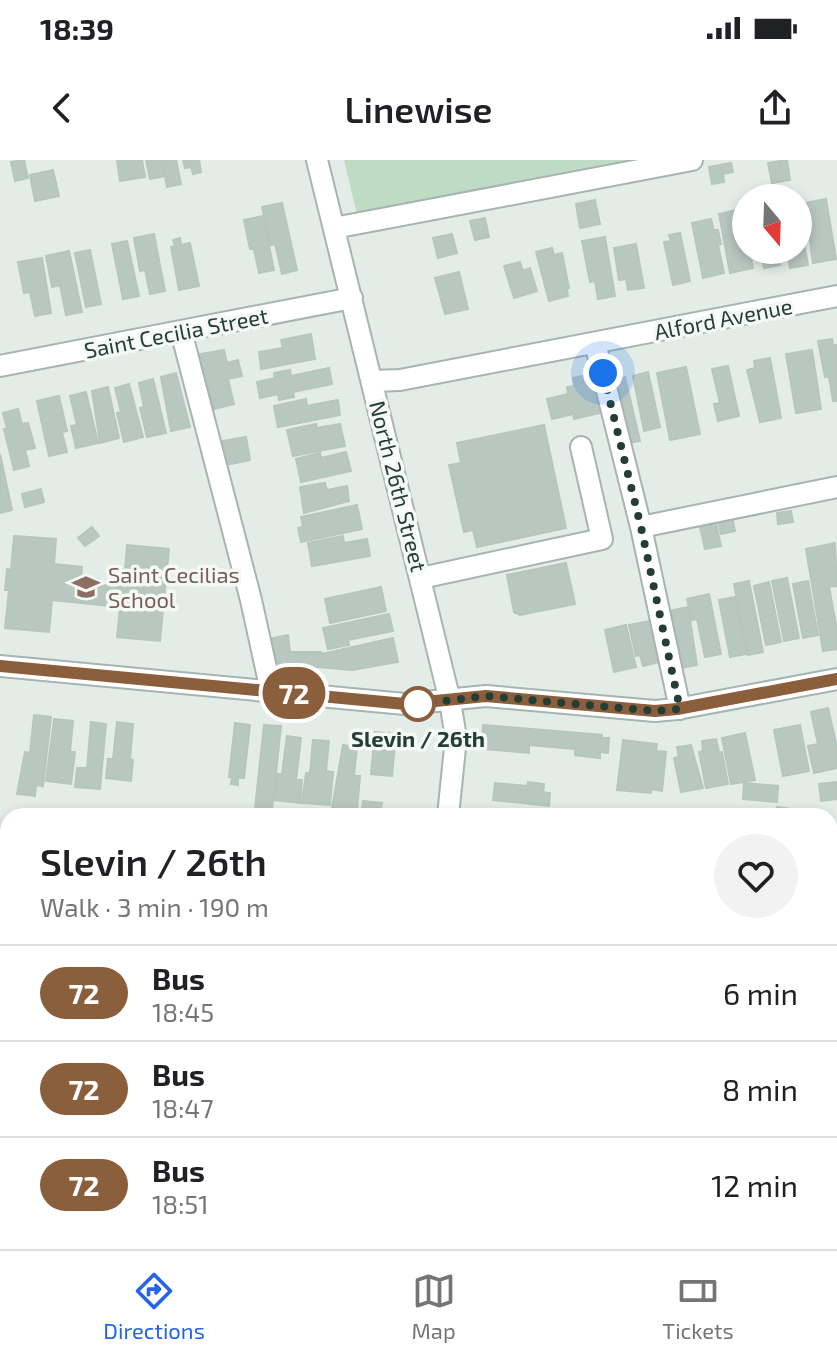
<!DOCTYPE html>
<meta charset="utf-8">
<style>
body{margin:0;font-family:"Exo 2",sans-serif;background:#f2f2f2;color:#202124;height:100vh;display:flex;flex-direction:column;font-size:30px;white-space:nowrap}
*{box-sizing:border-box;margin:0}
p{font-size:26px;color:#757577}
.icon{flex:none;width:44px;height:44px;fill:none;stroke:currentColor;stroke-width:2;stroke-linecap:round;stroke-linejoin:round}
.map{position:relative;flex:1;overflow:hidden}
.sheet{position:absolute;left:0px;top:648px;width:838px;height:442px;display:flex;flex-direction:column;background:#fff;border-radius:24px 24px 0 0;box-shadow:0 4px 12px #0003}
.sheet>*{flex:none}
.badge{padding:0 16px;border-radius:26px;font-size:28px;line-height:52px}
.needle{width:52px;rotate:161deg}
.tools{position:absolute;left:732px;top:24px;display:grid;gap:16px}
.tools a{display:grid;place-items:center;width:80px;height:80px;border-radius:50%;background:#fff;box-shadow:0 4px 12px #0003;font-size:40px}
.you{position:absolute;width:40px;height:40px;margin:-20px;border:6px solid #fff;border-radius:50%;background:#1a73e8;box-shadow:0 0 0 12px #1a73e833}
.map>.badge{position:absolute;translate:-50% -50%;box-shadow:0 0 0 4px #fff}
.round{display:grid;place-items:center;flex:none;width:84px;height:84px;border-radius:42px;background:#f2f2f2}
.headline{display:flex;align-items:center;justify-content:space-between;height:136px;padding:0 40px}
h1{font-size:38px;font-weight:600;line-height:60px}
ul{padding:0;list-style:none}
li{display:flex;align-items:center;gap:24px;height:96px;padding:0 40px;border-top:2px solid #e0e0e0}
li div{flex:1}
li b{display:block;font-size:30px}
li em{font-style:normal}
li .badge{min-width:88px;font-weight:700;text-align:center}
.status{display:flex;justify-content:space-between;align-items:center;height:56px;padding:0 40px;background:#fff;direction:ltr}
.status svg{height:22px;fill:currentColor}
header{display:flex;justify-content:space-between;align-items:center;height:104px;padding:0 40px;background:#fff;font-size:36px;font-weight:600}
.tab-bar{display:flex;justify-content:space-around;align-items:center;height:112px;border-top:2px solid #e0e0e0;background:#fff;font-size:22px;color:#757577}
.tab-bar a{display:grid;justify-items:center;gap:4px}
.tab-bar .selected{color:#2563eb}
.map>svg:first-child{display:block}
.green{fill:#bedcc4}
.building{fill:#b9c7c1;stroke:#b6c6be;stroke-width:2}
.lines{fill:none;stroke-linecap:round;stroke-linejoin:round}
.minor-casing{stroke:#a7b4af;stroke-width:24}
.minor{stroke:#fff;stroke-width:20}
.line-casing{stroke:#fff;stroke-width:18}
.line{stroke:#8b5e3c;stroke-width:12}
.walk{stroke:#243d35;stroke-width:8;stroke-dasharray:0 14.4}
.stop-dot{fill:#fff;stroke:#8b5e3c;stroke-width:4}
.labels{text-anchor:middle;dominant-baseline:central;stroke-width:7;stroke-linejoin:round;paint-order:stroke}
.street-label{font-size:22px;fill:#243d35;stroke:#f4f9f6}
.education-label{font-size:22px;fill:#785e54;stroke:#f4f9f6;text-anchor:start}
.stop-label{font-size:22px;font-weight:bold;fill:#243d35;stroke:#f4f9f6}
</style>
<div class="status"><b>18:39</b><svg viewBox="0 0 49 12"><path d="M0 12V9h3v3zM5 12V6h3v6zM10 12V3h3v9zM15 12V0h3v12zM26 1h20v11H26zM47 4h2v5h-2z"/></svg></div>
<header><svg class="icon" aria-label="back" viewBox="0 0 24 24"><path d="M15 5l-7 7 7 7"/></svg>Linewise<svg class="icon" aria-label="share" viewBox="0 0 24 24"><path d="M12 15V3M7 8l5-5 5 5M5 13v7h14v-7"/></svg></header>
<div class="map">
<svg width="837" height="1089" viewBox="0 0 837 1089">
<rect width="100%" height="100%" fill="#e4ece8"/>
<path class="green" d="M344,0H672L358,59Z"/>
<path class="building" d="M24,0L28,18L15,21L11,2Z
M117,0H142L145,17L120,21Z
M146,0H161L165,16L150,19Z
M162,0H176L181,24L167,27Z
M183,0H199L201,12L193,14L191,7L185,8Z
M787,0L790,20L772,23L768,3Z
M731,3L733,12L723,14L724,22L712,24L709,7Z
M53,10L59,36L35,41L30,15Z
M826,39L836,99L813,103L809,74H805L799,44Z
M595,40L600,64L580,68L576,44Z
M282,43L297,110L282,114L275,84L271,85L262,47Z
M741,49L746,90H749L753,108L730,113L719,54Z
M798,52L808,105L790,108L787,90H798Z
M263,56L274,110L259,113L254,89H250L244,60Z
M485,58L489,77L475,80L470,61Z
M711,59L714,70H718L721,84L718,85L724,113L703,118L692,63Z
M680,73L690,121L673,125L664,82L671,81L669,75Z
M154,74L165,131L150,134L145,110L140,111L134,78Z
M452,74L457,93L438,98L433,78Z
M605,77L615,136L598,139L595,121L590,122L582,81Z
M180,78L181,85L190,83L199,126L179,130L171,87L175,86L173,80Z
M127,81L139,136L123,139L112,84Z
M636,84L644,128L628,130L626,119L619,120L614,88Z
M552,88L554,95L562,93L569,128L567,129L568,136L549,141L536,92Z
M90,90L101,144L86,147L75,93Z
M760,90H777L780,105L764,108Z
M69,91L82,152L66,155L60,125L52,127L46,96Z
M42,98L51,153L35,156L30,132L24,133L18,102Z
M520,102L523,111L530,108L537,131L514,138L504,106Z
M459,112L468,149L445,154L435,118Z
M311,174L315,199L261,209L259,192L283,188L281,180Z
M832,179L833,185H837V241H833L829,217H825L818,181Z
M224,190L227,203L238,200L242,216L228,219L234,244L214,249L207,223L203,224L195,195Z
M812,190L821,249L796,253L786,194Z
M770,198L781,258L760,262L747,210L755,208L754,201Z
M728,206L739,256L718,261L714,244L720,243L712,209Z
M686,207L700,274L670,280L657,213Z
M329,208L332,224L293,232L294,237L279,240L278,234L260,238L257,222L275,218L274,213L290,210L291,216Z
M648,212L660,267L644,271L633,216Z
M176,213L190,267L171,271L161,217Z
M590,214L592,222L596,220L604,252L574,259L573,254L552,259L547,239L568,234L567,227L574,226L573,218Z
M625,217L640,281L622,284L607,221Z
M153,219L166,273L147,277L140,248L144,247L139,223Z
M129,224L143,277L124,282L117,253L121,252L115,228Z
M108,227L119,278L100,283L92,231Z
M86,232L98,283L76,288L71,266L77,265L70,236Z
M59,236L67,271L62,272L67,292L49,296L37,241Z
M306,239L307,246L338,240L340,255L278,267L274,246Z
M18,249L22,264L28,263L35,288L25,290L29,306L14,310L4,269H7L3,253Z
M316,264L317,268L340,264L345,286L293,296L287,270Z
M544,265L566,368L477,387L473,370L464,372L449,305L461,303L457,283Z
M246,277L250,300L226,305L222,281Z
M346,292L351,311L301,322L296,299L320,293L321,298Z
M0,294L12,350L0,353Z
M325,323L327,330L347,326L349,341L304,353L300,327Z
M41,329L44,342L25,347L22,334Z
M357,345L362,369L301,382L298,368L303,367L301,357Z
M791,351L793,362L778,364L777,353Z
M732,356L735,371L721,374L718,359Z
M716,363L721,386L705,389L700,367Z
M92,367L99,376L85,386L78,378Z
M14,376L56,379L54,404L82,407L81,418L98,419L97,424L110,425L111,414L118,409L125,410L127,385L169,389L160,481L117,477L120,447L52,440L49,472L5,468L9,430H5L7,409L11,410Z
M343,376L344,383L367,379L370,396L312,406L308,383Z
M835,383L837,426L829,427L837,470V489L823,491L806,389Z
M566,403L575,444L520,455L514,452L507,415Z
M787,418L799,478L784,481L772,421Z
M749,421L763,492L748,495L734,424Z
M808,421L818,475L803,478L793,424Z
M769,422L781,482L766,485L754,426Z
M381,427L386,451L330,463L325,439Z
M709,434L721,494L705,497L697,459L692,460L687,439Z
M735,437L746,494L730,497L719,440Z
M688,447L697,505L681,508L676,480L670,481L664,452Z
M389,454L393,471L348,480L349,485L328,489L323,468Z
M650,461L659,502L643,506L640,495L636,496L629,465Z
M626,465L636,507L614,512L605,470Z
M288,475L290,492H321L322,494L393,478L398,502L352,510L272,503L269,479Z
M828,548L837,587V608L814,613L808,586L818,584L811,552Z
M34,555L51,557L43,626L36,625L35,636L17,634L25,592L30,593Z
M54,559L73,561L70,592H75L71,624L46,621Z
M91,562L106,564L100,629L75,627L77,608H87Z
M117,562L133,564L130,599L133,600L131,621L106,618L108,599H113Z
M235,563L250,565L244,618H238V625L231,624L232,617H229Z
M264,565L281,566L272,650L255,648Z
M483,565L602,575V578H609L608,593L600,592V598L575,595V589L529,585V593L485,589L486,583L482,582Z
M800,565L809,611L783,616L774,570Z
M375,572L396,574L392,616L371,614Z
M745,573L755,620L731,624L722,578Z
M287,576L301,578L296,620H302L300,643L274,640L277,614H282Z
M716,579L719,592H722L728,624L706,628L699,592L703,591L702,581Z
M313,580L329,581L326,611L333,612L330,645L302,643L306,613H310Z
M623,580L657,584L656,591L666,592L662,631L651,629V633L617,630Z
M343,585L357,587L354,616H360L357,650L332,648Z
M691,585L703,628L681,632L674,598L679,597L677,587Z
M528,622L544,624L543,632L550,633L549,646L493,640L495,623L527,626Z
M837,622V639L821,641L819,624Z
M744,623L778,626L777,642L743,639Z
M363,641L382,643L380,656H361Z
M777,647L820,653V656H776Z
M830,741L837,742V772H830Z
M830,794H837V822H830Z
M7,815H8V882L0,881V833L5,834Z
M830,839L837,840L836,868H830Z
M830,929L837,930L836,954L830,953Z
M309,1082H354L364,1083V1089H308Z
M495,1082H558V1089H494Z
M759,1082H825L824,1089H772L758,1086Z"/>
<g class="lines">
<g class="minor-casing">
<path id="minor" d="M317,0L450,541L456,578L448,656
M334,68L692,0
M181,171L251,440L271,531
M595,183L641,367L680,549
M0,206L352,138
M373,221L400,220L837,136
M641,367L837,327
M421,418L602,379L581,287
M0,506L405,544L486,536L655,551L677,549L837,519
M0,719L8,720
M0,931L8,932
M239,1089V1082
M407,1089L408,1082
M644,1089L645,1082"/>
</g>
<use href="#minor" class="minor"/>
</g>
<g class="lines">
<g class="line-casing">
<path id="line" d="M0,506L405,544L486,536L655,551L677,549L837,519"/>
</g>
<use href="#line" class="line"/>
<path class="walk" d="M418,544L486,536L655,551L680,549L641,367L603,213"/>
</g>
<defs>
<g id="school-bare" transform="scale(2.16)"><path d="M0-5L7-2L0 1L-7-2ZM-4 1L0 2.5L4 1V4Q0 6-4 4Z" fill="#8d6e63" stroke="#f4f9f6" stroke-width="2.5" paint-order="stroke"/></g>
</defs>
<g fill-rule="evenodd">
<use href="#school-bare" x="86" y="427"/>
</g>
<circle class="stop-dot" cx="418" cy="544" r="16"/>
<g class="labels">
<g class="street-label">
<text transform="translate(723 158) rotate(-11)">Alford Avenue</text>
<text transform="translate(176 172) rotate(-11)">Saint Cecilia Street</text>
<text transform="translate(399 326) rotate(76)">North 26th Street</text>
</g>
<g class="education-label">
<text x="108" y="414">Saint Cecilias<tspan x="108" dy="25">School</tspan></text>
</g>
<g class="stop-label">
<text x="418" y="578">Slevin / 26th</text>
</g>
</g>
</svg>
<div class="tools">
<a><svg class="needle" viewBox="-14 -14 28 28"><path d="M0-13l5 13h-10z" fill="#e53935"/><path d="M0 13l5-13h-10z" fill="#757577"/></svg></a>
</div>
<div class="you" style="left:603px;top:213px"></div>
<b class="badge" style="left:294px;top:533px;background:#8b5e3c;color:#fff">72</b>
<section class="sheet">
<div class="headline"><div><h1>Slevin / 26th</h1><p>Walk · 3 min · 190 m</p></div><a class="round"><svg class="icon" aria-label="heart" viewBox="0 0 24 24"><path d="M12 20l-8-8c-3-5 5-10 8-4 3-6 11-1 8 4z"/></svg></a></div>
<ul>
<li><span class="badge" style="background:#8b5e3c;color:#fff">72</span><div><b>Bus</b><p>18:45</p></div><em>6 min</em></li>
<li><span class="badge" style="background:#8b5e3c;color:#fff">72</span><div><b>Bus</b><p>18:47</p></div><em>8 min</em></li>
<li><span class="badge" style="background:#8b5e3c;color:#fff">72</span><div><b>Bus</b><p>18:51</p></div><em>12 min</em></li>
</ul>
</section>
</div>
<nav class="tab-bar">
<a class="selected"><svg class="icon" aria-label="directions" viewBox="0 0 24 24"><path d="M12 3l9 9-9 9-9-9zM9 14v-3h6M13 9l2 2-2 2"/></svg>Directions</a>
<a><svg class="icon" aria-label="map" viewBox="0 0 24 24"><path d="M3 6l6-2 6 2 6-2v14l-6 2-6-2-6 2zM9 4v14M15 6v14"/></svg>Map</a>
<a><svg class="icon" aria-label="tickets" viewBox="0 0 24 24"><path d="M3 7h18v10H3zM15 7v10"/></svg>Tickets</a>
</nav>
